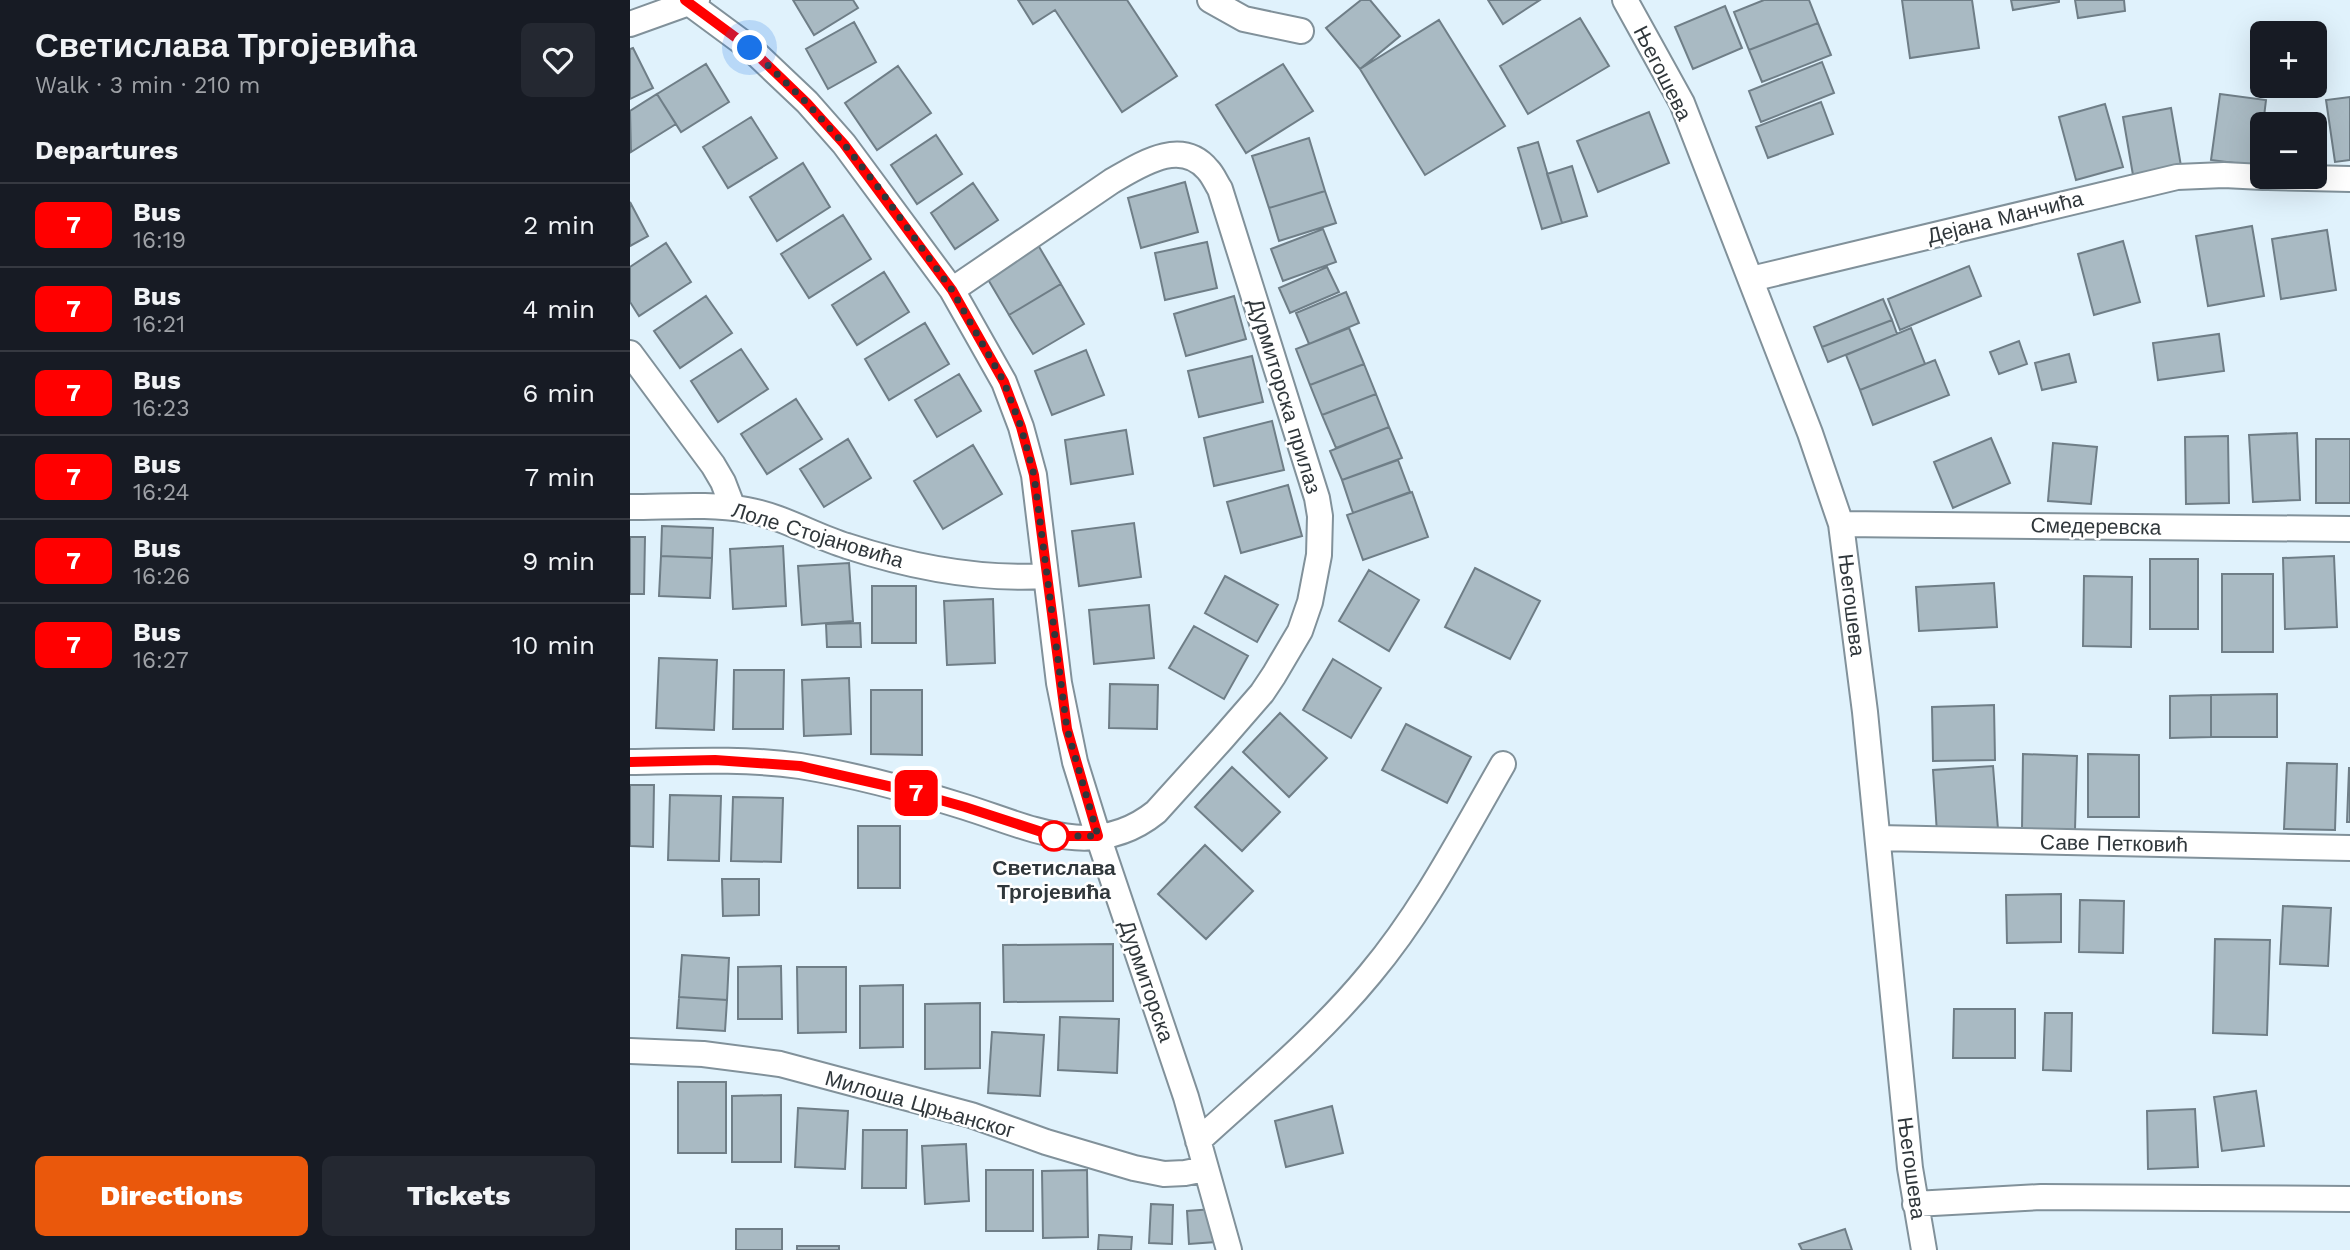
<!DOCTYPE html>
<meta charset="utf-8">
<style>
body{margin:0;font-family:"Work Sans",sans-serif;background:#242831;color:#f1f3f6;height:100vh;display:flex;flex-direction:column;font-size:26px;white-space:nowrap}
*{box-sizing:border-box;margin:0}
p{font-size:23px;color:#9ea1a6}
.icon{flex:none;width:38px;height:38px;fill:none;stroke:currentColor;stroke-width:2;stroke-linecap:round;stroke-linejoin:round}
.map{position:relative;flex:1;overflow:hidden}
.sheet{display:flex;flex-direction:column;background:#171b24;width:630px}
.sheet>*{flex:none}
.badge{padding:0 14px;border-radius:10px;font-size:24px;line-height:46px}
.fabs{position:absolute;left:1620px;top:21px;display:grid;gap:14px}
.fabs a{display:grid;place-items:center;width:77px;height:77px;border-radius:10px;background:#171b24;box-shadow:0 7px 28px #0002;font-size:35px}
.you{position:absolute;width:35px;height:35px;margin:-18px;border:5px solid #fff;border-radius:50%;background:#1a73e8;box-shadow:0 0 0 10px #1a73e833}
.map>.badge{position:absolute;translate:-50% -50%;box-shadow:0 0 0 4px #fff}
h2{padding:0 35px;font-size:26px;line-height:63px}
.round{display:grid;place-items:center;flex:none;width:74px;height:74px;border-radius:10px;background:#242831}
.head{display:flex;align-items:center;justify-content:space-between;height:119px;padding:0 35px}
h1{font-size:33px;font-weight:800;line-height:52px}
.cta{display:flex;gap:14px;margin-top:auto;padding:14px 35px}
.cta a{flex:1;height:80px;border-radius:10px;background:#ea580c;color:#fff;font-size:28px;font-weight:800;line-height:80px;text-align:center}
.cta a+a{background:#242831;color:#f1f3f6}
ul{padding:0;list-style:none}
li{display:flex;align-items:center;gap:21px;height:84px;padding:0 35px;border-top:2px solid #363941}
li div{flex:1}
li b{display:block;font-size:26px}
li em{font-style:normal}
li .badge{min-width:77px;font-weight:700;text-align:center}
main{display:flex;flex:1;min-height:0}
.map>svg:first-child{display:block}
.building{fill:#a9bac3;stroke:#6f7e87;stroke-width:2}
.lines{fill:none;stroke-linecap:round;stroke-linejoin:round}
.street-casing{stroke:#81919a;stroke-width:28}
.street{stroke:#fff;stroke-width:24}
.line-casing{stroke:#fff;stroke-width:16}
.line{stroke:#f00;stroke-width:10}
.walk{stroke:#30373b;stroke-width:7;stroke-dasharray:0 12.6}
.stop-dot{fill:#fff;stroke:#f00;stroke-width:3.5}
.labels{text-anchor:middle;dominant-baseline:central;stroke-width:5;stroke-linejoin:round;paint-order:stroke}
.street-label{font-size:21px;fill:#30373b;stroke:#fff}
.stop-label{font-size:21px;font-weight:bold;fill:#30373b;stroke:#fff}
</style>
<main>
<section class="sheet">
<div class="head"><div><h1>Светислава Тргојевића</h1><p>Walk · 3 min · 210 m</p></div><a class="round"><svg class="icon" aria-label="heart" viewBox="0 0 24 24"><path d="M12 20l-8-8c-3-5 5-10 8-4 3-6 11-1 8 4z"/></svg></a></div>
<h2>Departures</h2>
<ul>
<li><span class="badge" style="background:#f00;color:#fff">7</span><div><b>Bus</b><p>16:19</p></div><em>2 min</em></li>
<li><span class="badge" style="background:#f00;color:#fff">7</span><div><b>Bus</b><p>16:21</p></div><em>4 min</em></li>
<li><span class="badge" style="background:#f00;color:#fff">7</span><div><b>Bus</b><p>16:23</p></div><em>6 min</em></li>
<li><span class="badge" style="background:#f00;color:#fff">7</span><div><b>Bus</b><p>16:24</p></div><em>7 min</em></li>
<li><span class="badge" style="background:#f00;color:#fff">7</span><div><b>Bus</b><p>16:26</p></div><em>9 min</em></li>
<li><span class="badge" style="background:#f00;color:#fff">7</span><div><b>Bus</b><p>16:27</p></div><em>10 min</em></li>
</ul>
<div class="cta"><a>Directions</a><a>Tickets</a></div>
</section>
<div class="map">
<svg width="1720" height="1250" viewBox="0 0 1720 1250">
<rect width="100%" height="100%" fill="#e0f2fc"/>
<path class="building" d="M163,0H223L228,8L184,35Z
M388,0H497L547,76L492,112L425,10L403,24Z
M731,0H740L770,36L730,69L696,28Z
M858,0H910L873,24Z
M1134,0H1179L1188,23L1119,50L1104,12Z
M1272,0H1342L1349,48L1280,58Z
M1381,0H1429V2L1383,10Z
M1445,0H1494L1495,11L1448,18Z
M1095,6L1112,48L1063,69L1045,27Z
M950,18L979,66L898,114L870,66Z
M809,20L875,126L795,175L730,69Z
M224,22L246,62L198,89L176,49Z
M1188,23L1201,55L1132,82L1119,50Z
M3,48L23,88L0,99V49Z
M1192,62L1204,93L1131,122L1119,91Z
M76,64L99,102L51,132L27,94Z
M653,64L683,111L616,153L586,105Z
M268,66L301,113L247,150L215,103Z
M27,94L46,124L1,152L0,111Z
M1590,94L1636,100L1628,166L1581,160Z
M1720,97V160L1705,162L1696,100Z
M1191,102L1203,134L1138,158L1126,127Z
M1475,104L1493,167L1446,180L1429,117Z
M1541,108L1551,166L1503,175L1493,117Z
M1019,112L1039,163L968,192L947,141Z
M121,117L147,158L98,188L73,147Z
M306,135L332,174L287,204L261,165Z
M679,138L695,191L639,208L622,156Z
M908,142L932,223L912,229L888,148Z
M173,163L200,207L147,241L120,197Z
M942,166L957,216L932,223L917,174Z
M555,182L568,232L511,248L498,198Z
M343,183L368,220L325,249L301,213Z
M695,191L706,223L649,241L639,208Z
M0,202L18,236L0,246Z
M213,215L241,259L179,298L151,254Z
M1622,226L1634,296L1578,306L1566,236Z
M693,229L706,262L653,281L641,249Z
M1697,230L1706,290L1651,299L1642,239Z
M1493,241L1510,302L1464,315L1448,254Z
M577,242L587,288L535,300L525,253Z
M36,243L61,282L9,316L0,302V267Z
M408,245L431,284L379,315L356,276Z
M1339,266L1351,296L1270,330L1258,299Z
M697,267L709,292L660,313L649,288Z
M254,272L279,312L227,345L202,305Z
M431,284L454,324L403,354L379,315Z
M716,292L729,323L679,344L666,313Z
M76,296L102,333L50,368L24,331Z
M604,296L616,339L556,356L544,314Z
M1253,299L1262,320L1192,347L1184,327Z
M1262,320L1267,334L1198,362L1192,347Z
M295,323L319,364L259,400L235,359Z
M719,328L734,364L680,385L666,349Z
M1281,328L1295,364L1230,390L1216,355Z
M1589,334L1594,371L1528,380L1523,343Z
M1389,341L1397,364L1369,374L1360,352Z
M111,349L138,389L88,422L61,381Z
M456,350L474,395L422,415L405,371Z
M1439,354L1446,382L1412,390L1405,363Z
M622,356L633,402L569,417L558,371Z
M1305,360L1319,395L1243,425L1230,390Z
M734,364L746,394L692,415L680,385Z
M329,374L351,411L307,437L285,400Z
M746,394L759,427L706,448L692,415Z
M166,399L192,439L137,474L111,434Z
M642,421L654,470L584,486L574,438Z
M759,427L772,458L712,480L700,451Z
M496,430L503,474L441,484L435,440Z
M1667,433L1670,500L1623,502L1619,435Z
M1598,436L1599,503L1556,504L1555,437Z
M1361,438L1380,483L1323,508L1304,462Z
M218,439L241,478L194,507L170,469Z
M1686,439H1720V503H1686Z
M1423,443L1467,447L1461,504L1418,501Z
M343,445L372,494L313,529L284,481Z
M768,460L780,492L723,513L712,480Z
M658,485L672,536L611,553L597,502Z
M782,492L798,537L733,560L717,515Z
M504,523L511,577L449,586L442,531Z
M32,526L83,528L82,558L31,556Z
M0,537H15L14,594H0Z
M153,546L156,606L103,609L100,549Z
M31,556L82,558L80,598L29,596Z
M1704,556L1707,627L1655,629L1653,558Z
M1520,559H1568V629H1520Z
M219,563L223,621L172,625L168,566Z
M845,568L910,601L880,659L815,627Z
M739,570L789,600L759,651L709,621Z
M1592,574H1643V652H1592Z
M595,576L648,605L627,642L575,613Z
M1454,576L1502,577L1501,647L1453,646Z
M1364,583L1367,627L1289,631L1286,587Z
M242,586H286V643H242Z
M363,599L365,663L317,665L314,601Z
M519,605L524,658L464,664L459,610Z
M230,623L231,647H197L196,624Z
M564,626L618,656L594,699L539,668Z
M29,658L87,660L84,730L26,728Z
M703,659L751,688L721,738L673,710Z
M104,670H154L153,729H103Z
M219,678L221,734L174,736L172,680Z
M480,684L528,685L527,729L479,728Z
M241,690H292V755L241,754Z
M1647,694V737H1581V695Z
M1581,695V737L1540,738V696Z
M1364,705L1365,760L1303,761L1302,707Z
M650,713L697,758L659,797L613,752Z
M776,724L841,757L817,803L752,770Z
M1393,754L1447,756L1445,830L1392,829Z
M1458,754L1509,755V817H1458Z
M1657,763L1707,764L1705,830L1654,829Z
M1363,766L1368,829L1307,834L1303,770Z
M602,767L650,812L612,851L565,807Z
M1719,768H1720V822H1717Z
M0,785H24L23,847L0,846Z
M40,795L91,796L89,861L38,860Z
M103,797L153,798L151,862L101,861Z
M228,826H270V888H228Z
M575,845L623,891L576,939L528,894Z
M92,879H129V915L93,916Z
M1431,894V942L1377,943L1376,895Z
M1450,900L1494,901L1493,953L1449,952Z
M1653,906L1701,908L1698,966L1650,964Z
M1585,939L1640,940L1637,1035L1583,1033Z
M483,944V1001L374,1002L373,945Z
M52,955L99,958L97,1000L49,997Z
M151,966L152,1019H108V967Z
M167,967H216V1032L168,1033Z
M273,985V1047L230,1048V986Z
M49,997L97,1000L95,1031L47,1028Z
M350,1003V1068L295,1069V1004Z
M1324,1009H1385V1058H1323Z
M1415,1013H1442L1441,1071L1413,1070Z
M430,1017L489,1019L487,1073L428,1070Z
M362,1032L414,1035L410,1096L358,1093Z
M48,1082H96V1153H48Z
M1626,1091L1634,1146L1592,1151L1584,1097Z
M151,1095V1162H102V1096Z
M702,1106L713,1153L656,1167L645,1121Z
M168,1108L218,1111L215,1169L165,1167Z
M1565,1109L1568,1167L1518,1169L1517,1111Z
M233,1130H277L276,1188H232Z
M336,1144L339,1201L295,1204L292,1146Z
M356,1170H403V1231H356Z
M457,1170L458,1237L413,1238L412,1171Z
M521,1204L543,1205L542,1244L519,1243Z
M583,1209L586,1242L559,1244L557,1211Z
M106,1229H152V1250H106Z
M1215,1229L1222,1250H1172L1169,1244Z
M469,1235L502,1237L501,1250H468Z
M167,1246H209V1250H167Z"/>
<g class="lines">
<g class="street-casing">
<path id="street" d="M55,0L120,48L177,102L214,144L322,290L374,382L391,427L404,475L429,683L445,762L468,836L556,1097L599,1250
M580,0L614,19L671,31
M995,0L1052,103L1180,433L1211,524L1235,712L1280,1168L1294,1250
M0,24L67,0
M1638,177L1720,179
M1121,279L1547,177L1594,175L1633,177
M0,353L83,465L93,482L103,508
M0,507C39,507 79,503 117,510C152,516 184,536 217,546C281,567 350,580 416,576
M1211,524L1720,529
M0,762C56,761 114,758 170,766C225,775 281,790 335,807C399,827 464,862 526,812L592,739L632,693L644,675L670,631L680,602L689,555L690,516L687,498L590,189C586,183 583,175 578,170C551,137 510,165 482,181L322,290
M1248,838L1720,848
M0,1051L73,1054L150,1064L341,1115L416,1142L504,1168L534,1174L555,1173L575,1169
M568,1141C627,1087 689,1036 740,974C793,911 832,835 873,764
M1285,1204L1411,1197L1720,1199"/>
</g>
<use href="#street" class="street"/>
</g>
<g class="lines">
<g class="line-casing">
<path id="line" d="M0,762L85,760L170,766L271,789L335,807L424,836H468L437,729L404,475L391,427L374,382L322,290L214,144L177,103L120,48L55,0"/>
</g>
<use href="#line" class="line"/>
<path class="walk" d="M120,48L177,103L214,144L248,187L322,290L374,382L391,427L404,475L437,729L468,836H424"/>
</g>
<circle class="stop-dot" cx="424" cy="836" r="14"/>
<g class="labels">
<g class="street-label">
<text transform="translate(1033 73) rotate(63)">Његошева</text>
<text transform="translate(1375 217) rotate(-14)">Дејана Манчића</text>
<text transform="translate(655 396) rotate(73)">Дурмиторска прилаз</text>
<text transform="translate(1466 526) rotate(1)">Смедеревска</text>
<text transform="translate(188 535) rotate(17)">Лоле Стојановића</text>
<text transform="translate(1222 605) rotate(83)">Његошева</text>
<text transform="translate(1484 843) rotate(1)">Саве Петковић</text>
<text transform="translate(517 981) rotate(71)">Дурмиторска</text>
<text transform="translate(290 1104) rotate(16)">Милоша Црњанског</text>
<text transform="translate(1282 1168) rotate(82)">Његошева</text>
</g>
<g class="stop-label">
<text x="424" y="867">Светислава<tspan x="424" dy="24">Тргојевића</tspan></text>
</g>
</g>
</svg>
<div class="fabs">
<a>+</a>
<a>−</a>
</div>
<div class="you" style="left:120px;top:48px"></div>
<b class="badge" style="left:286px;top:793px;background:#f00;color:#fff">7</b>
</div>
</main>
